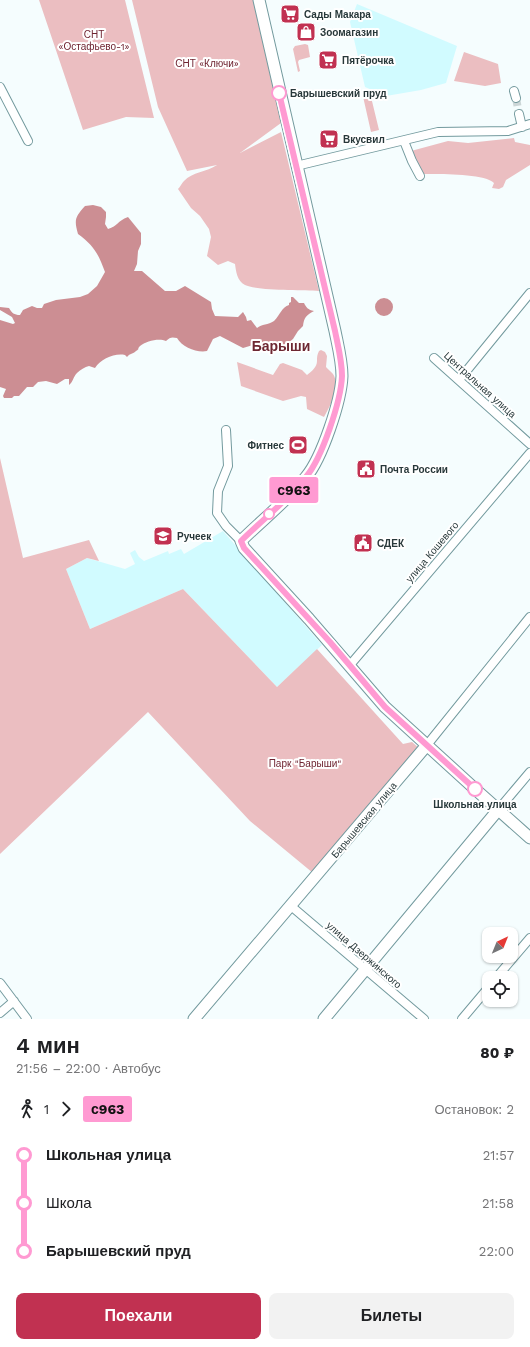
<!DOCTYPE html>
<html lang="ru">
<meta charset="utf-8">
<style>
body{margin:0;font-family:"Work Sans",sans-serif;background:#f2f2f2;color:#202124;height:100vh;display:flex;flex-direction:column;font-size:15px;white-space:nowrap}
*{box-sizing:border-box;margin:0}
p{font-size:13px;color:#757577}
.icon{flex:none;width:22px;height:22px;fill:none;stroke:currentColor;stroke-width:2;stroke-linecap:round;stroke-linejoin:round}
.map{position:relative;height:1019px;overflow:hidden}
.panel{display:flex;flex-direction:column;background:#fff;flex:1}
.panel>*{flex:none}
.badge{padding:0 8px;border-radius:3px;font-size:14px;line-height:26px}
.needle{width:26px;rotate:43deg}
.fabs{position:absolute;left:482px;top:927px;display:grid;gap:8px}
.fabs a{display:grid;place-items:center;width:36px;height:36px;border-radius:8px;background:#fff;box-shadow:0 1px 3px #0004;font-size:20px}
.map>.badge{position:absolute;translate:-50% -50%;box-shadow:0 0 0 2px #fff}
.legs{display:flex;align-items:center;gap:6px;height:44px;padding:0 16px;font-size:13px}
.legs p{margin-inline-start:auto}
.overview{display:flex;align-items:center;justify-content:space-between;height:68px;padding:0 16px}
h1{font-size:22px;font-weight:600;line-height:30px}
.primary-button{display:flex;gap:8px;margin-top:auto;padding:8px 16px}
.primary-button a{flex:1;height:46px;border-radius:8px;background:#c13151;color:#fff;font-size:16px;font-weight:600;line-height:46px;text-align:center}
.primary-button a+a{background:#f2f2f2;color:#202124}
ul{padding:0 16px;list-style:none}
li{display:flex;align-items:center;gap:14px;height:48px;font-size:15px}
li i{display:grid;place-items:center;width:6px;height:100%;margin:0 5px;background:currentColor}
li i::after{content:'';width:10px;height:10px;margin:-5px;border:3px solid;border-radius:50%;background:#fff}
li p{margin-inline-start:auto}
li:first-child i{background:linear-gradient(#0000 50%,currentColor 0)}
li:last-child i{background:linear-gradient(currentColor 50%,#0000 0)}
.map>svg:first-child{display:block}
.built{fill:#d1fbff}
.green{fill:#ebbec1}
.water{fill:#cc8e93}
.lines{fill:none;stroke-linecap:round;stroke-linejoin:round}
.street-tunnel{stroke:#ccd6d7;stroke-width:8;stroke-dasharray:8 4;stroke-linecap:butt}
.street-casing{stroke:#739a9e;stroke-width:10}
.secondary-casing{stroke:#739a9e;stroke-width:13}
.street{stroke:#fff;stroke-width:8}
.secondary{stroke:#fff;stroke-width:11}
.line-1-casing{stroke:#fff;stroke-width:9}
.line-1{stroke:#ff9ad2;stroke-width:6}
.stop-1-dot{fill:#fff;stroke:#ff9ad2;stroke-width:2}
.labels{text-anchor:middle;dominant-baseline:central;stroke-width:4;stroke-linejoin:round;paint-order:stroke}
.poi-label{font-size:10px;font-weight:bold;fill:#28383a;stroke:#fff;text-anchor:start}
.park-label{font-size:10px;fill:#6f2431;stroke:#fff}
.stop-label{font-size:10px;font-weight:bold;fill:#28383a;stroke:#fff;text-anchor:start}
.street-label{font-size:10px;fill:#28383a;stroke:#fff}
.district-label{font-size:14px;font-weight:bold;fill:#6d2732;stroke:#fff}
</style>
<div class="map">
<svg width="530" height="1019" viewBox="0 0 530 1019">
<rect width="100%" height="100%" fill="#f5fdfe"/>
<path class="built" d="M357,4L457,46L446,83L421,90L386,96L365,87L350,22Z
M223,531L322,645L277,687L183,589L90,629L66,569L87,558L125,569L135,564L130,553L135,550L139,557L144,561L168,551L169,554L181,549L184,554Z"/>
<path class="green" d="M39,0H125L154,118L126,117L83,130Z
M132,0H253L281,123L240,153L281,132L319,291C303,290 257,291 245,285C237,281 236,271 235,264L228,261L218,265L207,256L211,237L209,229L200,216L191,208L178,189C180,187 182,183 184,181C192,172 207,172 217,165L187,171L158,107Z
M305,44L308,45L310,57L299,60L298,62L300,71L298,72L293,49L295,46Z
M464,52L498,64L501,83L485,86L454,81Z
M362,92L371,97L379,130L371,132Z
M514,138L515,142L530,145V165L506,180L503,187L499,189L492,188L494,183C484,173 437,174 421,174L411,151L448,141L468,143Z
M321,350L325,352L327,356L326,367C328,369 331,372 333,374C341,386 330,406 324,417L307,409L306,397L301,396L283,401L241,386L237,362L273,375L280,364L283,363L302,370L307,375C312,371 317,367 317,361C317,357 317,355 319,351Z
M0,458L23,558L89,540L99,561L87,558L66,569L90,629L183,589L277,687L317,649L403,744L412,742L420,749L313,873L250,821L148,712L0,854Z"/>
<path class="water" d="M93,205L101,207L106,212V217L105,224L108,229C118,226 117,221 128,217L141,233V244L138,251L137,264L134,271H142L165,291H176L185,286L211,302L212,309L215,316L238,317L243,312L246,317L247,321L251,320L257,328C262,324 268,325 274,321C280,315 282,307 289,305V303L291,302V297H293L299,303H304C306,307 308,310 314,311C306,315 304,318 303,326L298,331L293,339L288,343L278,348L271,349L253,345L243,348L220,336L213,339L207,351C197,353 182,347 177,338C172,337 170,337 166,341C159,338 146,341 140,346C136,350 141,348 136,351C133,354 130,353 127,357L125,355C114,353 101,359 95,368L89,366C85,367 80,370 77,373C73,377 73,382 69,385V379H65L57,384L46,381L38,382L33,387H27L19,396H14L12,398H4L3,396L6,389L0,387V320L13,324L15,323L12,317L0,310V307L9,308C12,313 14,315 20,315L23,310L32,306L37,308H42L44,304L56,300L80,297L88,294L97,286L105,272C98,253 94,246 78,234C74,220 75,217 85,206Z
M375 307a9 9 0 1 1 18 0a9 9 0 1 1-18 0Z"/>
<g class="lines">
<path class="street-tunnel" d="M516,98L519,114"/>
<g class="street-casing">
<path id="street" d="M0,87L28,141
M514,91L516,98
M519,114L522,127
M404,141L412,161L420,176
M296,166L438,132L508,131L530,124
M434,358L530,444
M459,380L530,293
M226,430L228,466L218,491L217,513L226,526L241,541
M350,665L530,453
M427,745L530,617
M498,810L530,772
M291,906L424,1019
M496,978L530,938
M0,983L27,1019
M0,1013L14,1001
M462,1019L489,987"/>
</g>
<g class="secondary-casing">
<path id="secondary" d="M259,0L335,331C338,346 342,361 342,376C341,401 322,458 306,477C288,500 262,520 241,541L244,548L309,619L385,707L475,789L530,838
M194,1019L427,745
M324,1019L498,810"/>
</g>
<use href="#street" class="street"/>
<use href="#secondary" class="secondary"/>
</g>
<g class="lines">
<g class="line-1-casing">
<path id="line-1" d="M279,93L335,331C338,346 342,361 342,376C341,401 322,458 306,477C288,500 262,520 241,541L244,548L330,642L385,707L475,789"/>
</g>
<use href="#line-1" class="line-1"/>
</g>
<defs>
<g id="supermarket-square" transform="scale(1)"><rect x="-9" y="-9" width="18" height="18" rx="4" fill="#c13151" stroke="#fff"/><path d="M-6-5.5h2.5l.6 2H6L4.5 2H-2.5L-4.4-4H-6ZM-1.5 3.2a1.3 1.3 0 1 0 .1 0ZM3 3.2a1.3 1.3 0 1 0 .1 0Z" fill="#fff"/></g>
<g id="shop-square" transform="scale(1)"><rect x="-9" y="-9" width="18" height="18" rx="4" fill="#c13151" stroke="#fff"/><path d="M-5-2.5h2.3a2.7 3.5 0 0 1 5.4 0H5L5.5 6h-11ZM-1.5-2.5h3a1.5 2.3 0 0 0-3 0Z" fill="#fff"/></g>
<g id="stadium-square" transform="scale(1)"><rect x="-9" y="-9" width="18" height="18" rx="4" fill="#c13151" stroke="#fff"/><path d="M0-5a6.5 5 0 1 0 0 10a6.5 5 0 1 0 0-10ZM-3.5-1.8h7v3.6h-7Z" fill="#fff"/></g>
<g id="civic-square" transform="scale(1)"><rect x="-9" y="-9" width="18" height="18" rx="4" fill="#c13151" stroke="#fff"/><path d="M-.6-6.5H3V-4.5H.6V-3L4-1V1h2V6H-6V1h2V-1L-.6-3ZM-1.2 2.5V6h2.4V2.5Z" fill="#fff"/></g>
<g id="school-square" transform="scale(1)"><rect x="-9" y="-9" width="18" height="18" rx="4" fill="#c13151" stroke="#fff"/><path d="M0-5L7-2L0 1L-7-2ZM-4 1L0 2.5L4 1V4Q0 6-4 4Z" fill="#fff"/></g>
</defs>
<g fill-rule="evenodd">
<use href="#supermarket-square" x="290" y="14"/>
<use href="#shop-square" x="306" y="32"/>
<use href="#supermarket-square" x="328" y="60"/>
<use href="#supermarket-square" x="329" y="139"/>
<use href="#stadium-square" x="298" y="445"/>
<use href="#civic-square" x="366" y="469"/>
<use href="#school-square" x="163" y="536"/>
<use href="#civic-square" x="363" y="543"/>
</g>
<g class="stop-1-dot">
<circle cx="279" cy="93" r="7"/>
<circle cx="269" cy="514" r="5"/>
<circle cx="475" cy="789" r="7"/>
</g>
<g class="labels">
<g class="poi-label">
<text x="304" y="14">Сады Макара</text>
<text x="320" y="32">Зоомагазин</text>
<text x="342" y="60">Пятёрочка</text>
<text x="343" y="139">Вкусвил</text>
<text x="284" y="445" text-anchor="end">Фитнес</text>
<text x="380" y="469">Почта России</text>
<text x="177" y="536">Ручеек</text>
<text x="377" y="543">СДЕК</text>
</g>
<g class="park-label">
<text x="94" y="34">СНТ<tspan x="94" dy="12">«Остафьево-1»</tspan></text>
<text x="207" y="63">СНТ «Ключи»</text>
<text x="305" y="763">Парк "Барыши"</text>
</g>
<g class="stop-label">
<text x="290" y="93">Барышевский пруд</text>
<text x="475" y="804" text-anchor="middle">Школьная улица</text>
</g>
<g class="street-label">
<text transform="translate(480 385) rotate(42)">Центральная улица</text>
<text transform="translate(432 552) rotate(-50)">улица Кошевого</text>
<text transform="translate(364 820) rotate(-50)">Барышевская улица</text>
<text transform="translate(364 955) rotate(41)">улица Дзержинского</text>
</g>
<g class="district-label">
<text x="281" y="346">Барыши</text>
</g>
</g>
</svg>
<div class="fabs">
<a><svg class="needle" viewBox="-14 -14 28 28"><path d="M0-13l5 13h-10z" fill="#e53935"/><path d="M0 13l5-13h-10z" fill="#757577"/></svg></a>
<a><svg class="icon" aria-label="locate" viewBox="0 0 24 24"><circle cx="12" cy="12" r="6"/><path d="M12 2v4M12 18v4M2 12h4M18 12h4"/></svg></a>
</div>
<b class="badge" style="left:294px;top:490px;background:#ff9ad2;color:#111">с963</b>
</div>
<section class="panel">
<div class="overview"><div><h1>4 мин</h1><p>21:56 – 22:00 · Автобус</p></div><b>80 ₽</b></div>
<div class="legs"><svg class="icon" aria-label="walk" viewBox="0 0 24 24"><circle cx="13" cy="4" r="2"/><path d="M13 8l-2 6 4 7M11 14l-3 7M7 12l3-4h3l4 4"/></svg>1<svg class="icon" aria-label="forward" viewBox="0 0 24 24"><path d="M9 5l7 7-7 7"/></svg><b class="badge" style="background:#ff9ad2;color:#111">с963</b><p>Остановок: 2</p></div>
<ul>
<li><i style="color:#ff9ad2"></i><b>Школьная улица</b><p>21:57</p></li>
<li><i style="color:#ff9ad2"></i><span>Школа</span><p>21:58</p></li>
<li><i style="color:#ff9ad2"></i><b>Барышевский пруд</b><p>22:00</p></li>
</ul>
<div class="primary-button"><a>Поехали</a><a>Билеты</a></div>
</section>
